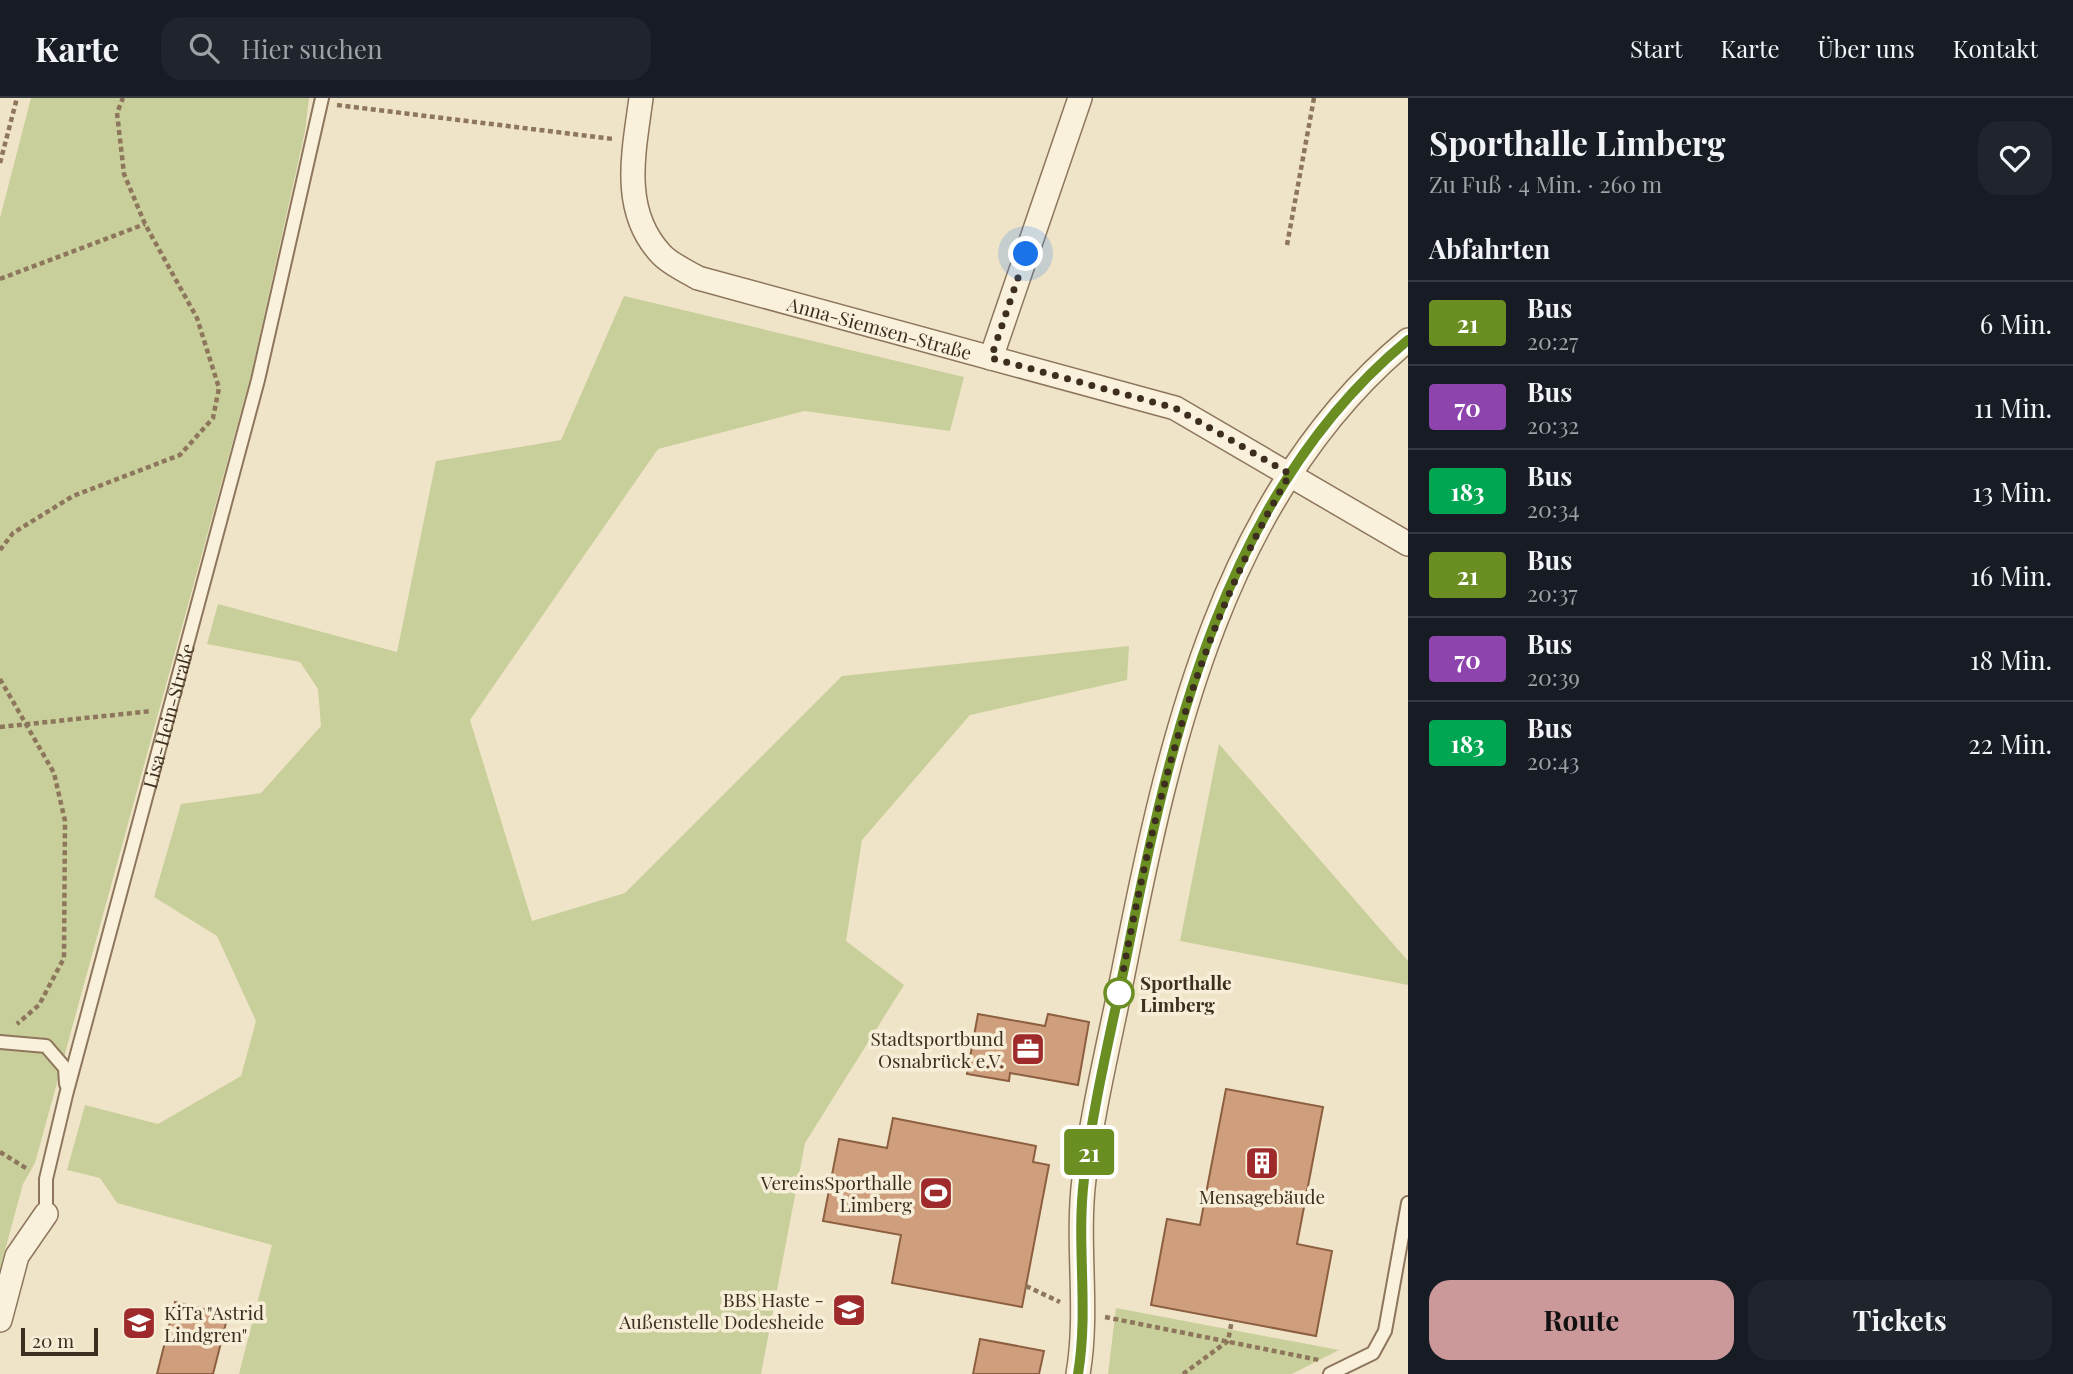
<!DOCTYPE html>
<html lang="de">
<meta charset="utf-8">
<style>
body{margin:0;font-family:"Playfair Display",serif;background:#20242c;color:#f1f3f6;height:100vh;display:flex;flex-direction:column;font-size:26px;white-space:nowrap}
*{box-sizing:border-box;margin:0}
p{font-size:23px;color:#9ea1a6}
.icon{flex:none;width:38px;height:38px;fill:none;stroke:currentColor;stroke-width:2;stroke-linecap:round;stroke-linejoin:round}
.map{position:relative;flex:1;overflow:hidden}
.drawer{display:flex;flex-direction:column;background:#171b24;width:665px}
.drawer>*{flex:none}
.badge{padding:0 14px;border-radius:5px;font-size:24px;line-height:46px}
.scale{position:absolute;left:21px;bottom:18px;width:77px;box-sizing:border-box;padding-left:7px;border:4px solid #3d2e20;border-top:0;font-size:19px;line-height:24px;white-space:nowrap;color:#3d2e20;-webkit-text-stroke:5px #f7eed8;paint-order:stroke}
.you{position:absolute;width:35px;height:35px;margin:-18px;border:5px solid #fff;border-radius:50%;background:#1a73e8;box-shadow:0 0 0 10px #1a73e833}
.map>.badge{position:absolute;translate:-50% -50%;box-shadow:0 0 0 4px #fff}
h2{padding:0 21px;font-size:26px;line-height:63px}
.round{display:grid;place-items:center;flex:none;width:74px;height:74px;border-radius:21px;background:#20242c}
.headline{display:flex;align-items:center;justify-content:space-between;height:119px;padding:0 21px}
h1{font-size:33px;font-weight:700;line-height:52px}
.button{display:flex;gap:14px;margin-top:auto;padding:14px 21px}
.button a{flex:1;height:80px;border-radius:21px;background:#cc999b;color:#111;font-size:28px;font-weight:700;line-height:80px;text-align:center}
.button a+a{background:#20242c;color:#f1f3f6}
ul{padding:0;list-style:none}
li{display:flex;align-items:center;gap:21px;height:84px;padding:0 21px;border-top:2px solid #363941}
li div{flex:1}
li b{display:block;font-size:26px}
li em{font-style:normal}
li .badge{min-width:77px;font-weight:700;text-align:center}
header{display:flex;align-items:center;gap:42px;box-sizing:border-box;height:98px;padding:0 35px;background:#171b24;border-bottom:2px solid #363941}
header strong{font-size:33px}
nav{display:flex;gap:38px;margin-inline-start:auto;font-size:24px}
.search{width:490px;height:63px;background:#20242c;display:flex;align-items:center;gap:18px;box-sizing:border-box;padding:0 24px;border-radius:21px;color:#9ea1a6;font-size:26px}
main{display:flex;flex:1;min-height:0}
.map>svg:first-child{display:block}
.green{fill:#c9cf9b}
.building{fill:#cf9f7d;stroke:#8d5f41;stroke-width:2}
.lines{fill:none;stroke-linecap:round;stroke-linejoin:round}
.service-casing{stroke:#8d765c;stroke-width:16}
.minor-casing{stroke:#8d765c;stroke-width:26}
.path{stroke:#8d765c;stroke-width:4.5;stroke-dasharray:5 3.5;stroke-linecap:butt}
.service{stroke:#faf1dc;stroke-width:12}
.minor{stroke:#faf1dc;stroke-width:23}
.line-casing{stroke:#fff;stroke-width:16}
.line{stroke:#6b8e23;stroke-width:10}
.walk{stroke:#3d2e20;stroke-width:7;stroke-dasharray:0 12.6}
.stop-dot{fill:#fff;stroke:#6b8e23;stroke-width:3.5}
.labels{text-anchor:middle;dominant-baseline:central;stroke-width:7;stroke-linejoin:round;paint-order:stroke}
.street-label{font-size:19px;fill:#3d2e20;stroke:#f7eed8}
.stop-label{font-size:19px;font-weight:bold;fill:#3d2e20;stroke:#f7eed8;text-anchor:start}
.poi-label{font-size:19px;fill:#3d2e20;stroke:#f7eed8;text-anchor:end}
</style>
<header>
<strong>Karte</strong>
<div class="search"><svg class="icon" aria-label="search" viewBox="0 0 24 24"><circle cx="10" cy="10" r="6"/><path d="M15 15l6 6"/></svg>Hier suchen</div>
<nav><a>Start</a><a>Karte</a><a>Über uns</a><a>Kontakt</a></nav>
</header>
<main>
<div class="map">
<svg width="1408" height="1276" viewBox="0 0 1408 1276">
<rect width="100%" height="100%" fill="#f0e4c8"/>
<path class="green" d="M31,0H309L305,33L251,277L35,1065L23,1086L0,1171V120Z
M624,198L964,279L950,333L804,313L658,351L470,622L532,823L625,795L842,578L1129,548L1127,582L970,617L862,742L846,843L904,887L805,1045L761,1276H239L272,1147L117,1105L100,1080L67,1072L85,1007L158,1026L241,978L256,923L217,838L154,799L181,706L261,695L321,628L318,591L300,564L207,546L218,506L397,554L436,363L561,342Z
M1219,646L1408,863V887L1180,843Z
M1116,1210L1339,1252L1292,1276H1108Z"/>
<path class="building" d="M978,916L1045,928L1048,916L1089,924L1078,987L1010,975L1009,983L967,976Z
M1226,991L1323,1009L1297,1146L1332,1153L1316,1238L1151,1207L1167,1121L1200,1127Z
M893,1020L1036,1048L1033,1064L1049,1067L1022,1209L892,1185L901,1137L823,1123L839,1041L887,1050Z
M175,1204L228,1217L213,1276H157Z
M980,1241L1044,1253L1039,1276H973Z"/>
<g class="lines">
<g class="service-casing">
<g id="service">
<path d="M0,944L46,948L65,970L66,986"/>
<path id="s1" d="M46,1116V1081L66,997L258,282L322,0"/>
<path d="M1330,1276L1373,1255L1385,1233L1408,1105"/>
</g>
</g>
<g class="minor-casing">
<g id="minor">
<path id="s2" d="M641,0C634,54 620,112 661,156C670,166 686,173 698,180L1175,310L1408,446"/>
<path d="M991,260L1080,0"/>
<path d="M0,1222L17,1158L46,1116"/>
<path d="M1078,1276C1089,1212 1076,1146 1084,1081C1093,1009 1111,937 1125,866C1169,643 1224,394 1408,242"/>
</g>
</g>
<path class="path" d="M337,7L613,41
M0,65L17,0
M1287,147L1314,0
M0,181L145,126
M0,452L13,435L73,398L180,357L213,320L219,290L197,220L145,126L124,76L117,15L123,0
M0,581L54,675L65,723L64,860L39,907L17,926
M0,629L152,613
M0,1054L29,1072
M1026,1188L1060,1204
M1105,1219L1319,1262
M1183,1276L1228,1243L1232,1222"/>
<use href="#service" class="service"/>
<use href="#minor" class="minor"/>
</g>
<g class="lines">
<g class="line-casing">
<path id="line" d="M1078,1276C1089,1211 1076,1146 1084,1081C1093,1007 1111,933 1126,861C1170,640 1225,392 1408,242"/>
</g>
<use href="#line" class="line"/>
<path class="walk" d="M1026,156L991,260L1175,310L1290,376C1190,546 1153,715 1117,905L1119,895"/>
</g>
<defs>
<g id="office-square" transform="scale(1.75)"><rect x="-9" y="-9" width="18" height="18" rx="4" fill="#9e2a2b" stroke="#f7eed8"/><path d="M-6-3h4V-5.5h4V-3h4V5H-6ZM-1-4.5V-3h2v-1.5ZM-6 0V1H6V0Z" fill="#fff"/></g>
<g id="building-square" transform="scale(1.75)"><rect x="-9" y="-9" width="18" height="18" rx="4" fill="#9e2a2b" stroke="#f7eed8"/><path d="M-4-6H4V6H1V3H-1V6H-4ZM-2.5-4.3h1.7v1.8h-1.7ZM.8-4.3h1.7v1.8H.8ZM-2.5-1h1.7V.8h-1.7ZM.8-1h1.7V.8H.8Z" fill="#fff"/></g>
<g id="stadium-square" transform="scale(1.75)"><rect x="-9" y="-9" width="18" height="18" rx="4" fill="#9e2a2b" stroke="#f7eed8"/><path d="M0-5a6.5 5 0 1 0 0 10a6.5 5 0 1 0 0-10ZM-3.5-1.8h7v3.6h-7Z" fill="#fff"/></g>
<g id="school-square" transform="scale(1.75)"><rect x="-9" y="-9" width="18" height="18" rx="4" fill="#9e2a2b" stroke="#f7eed8"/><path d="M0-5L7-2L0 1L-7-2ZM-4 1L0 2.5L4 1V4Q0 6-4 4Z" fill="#fff"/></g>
</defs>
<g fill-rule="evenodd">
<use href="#office-square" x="1028" y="951"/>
<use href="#building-square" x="1262" y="1065"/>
<use href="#stadium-square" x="936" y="1095"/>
<use href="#school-square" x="849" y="1212"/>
<use href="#school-square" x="139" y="1225"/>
</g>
<circle class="stop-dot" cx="1119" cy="895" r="14"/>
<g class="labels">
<g class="street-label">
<text stroke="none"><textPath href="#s2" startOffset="396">Anna-Siemsen-Straße</textPath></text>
<text stroke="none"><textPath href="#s1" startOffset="514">Lisa-Hein-Straße</textPath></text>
</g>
<g class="stop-label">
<text x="1140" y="884">Sporthalle<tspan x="1140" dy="22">Limberg</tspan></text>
</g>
<g class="poi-label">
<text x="1004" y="940">Stadtsportbund<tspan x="1004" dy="22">Osnabrück e.V.</tspan></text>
<text x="912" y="1084">VereinsSporthalle<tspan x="912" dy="22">Limberg</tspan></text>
<text x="1262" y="1098" text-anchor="middle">Mensagebäude</text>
<text x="824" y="1201">BBS Haste -<tspan x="824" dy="22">Außenstelle Dodesheide</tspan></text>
<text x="164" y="1214" text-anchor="start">KiTa "Astrid<tspan x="164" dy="22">Lindgren"</tspan></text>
</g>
</g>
</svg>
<div class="scale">20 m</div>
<div class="you" style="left:1026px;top:156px"></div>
<b class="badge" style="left:1089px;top:1054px;background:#6b8e23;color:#fff">21</b>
</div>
<section class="drawer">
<div class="headline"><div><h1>Sporthalle Limberg</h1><p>Zu Fuß · 4 Min. · 260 m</p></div><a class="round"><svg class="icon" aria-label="heart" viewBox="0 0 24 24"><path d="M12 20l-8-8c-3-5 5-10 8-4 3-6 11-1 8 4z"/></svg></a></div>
<h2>Abfahrten</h2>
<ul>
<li><span class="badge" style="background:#6b8e23;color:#fff">21</span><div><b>Bus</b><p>20:27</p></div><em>6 Min.</em></li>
<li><span class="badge" style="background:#8e44ad;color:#fff">70</span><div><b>Bus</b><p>20:32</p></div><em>11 Min.</em></li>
<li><span class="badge" style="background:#00a651;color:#fff">183</span><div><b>Bus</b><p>20:34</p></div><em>13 Min.</em></li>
<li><span class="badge" style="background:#6b8e23;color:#fff">21</span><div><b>Bus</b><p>20:37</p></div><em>16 Min.</em></li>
<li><span class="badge" style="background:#8e44ad;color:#fff">70</span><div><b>Bus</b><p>20:39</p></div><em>18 Min.</em></li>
<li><span class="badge" style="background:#00a651;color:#fff">183</span><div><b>Bus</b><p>20:43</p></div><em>22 Min.</em></li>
</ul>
<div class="button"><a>Route</a><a>Tickets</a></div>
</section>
</main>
